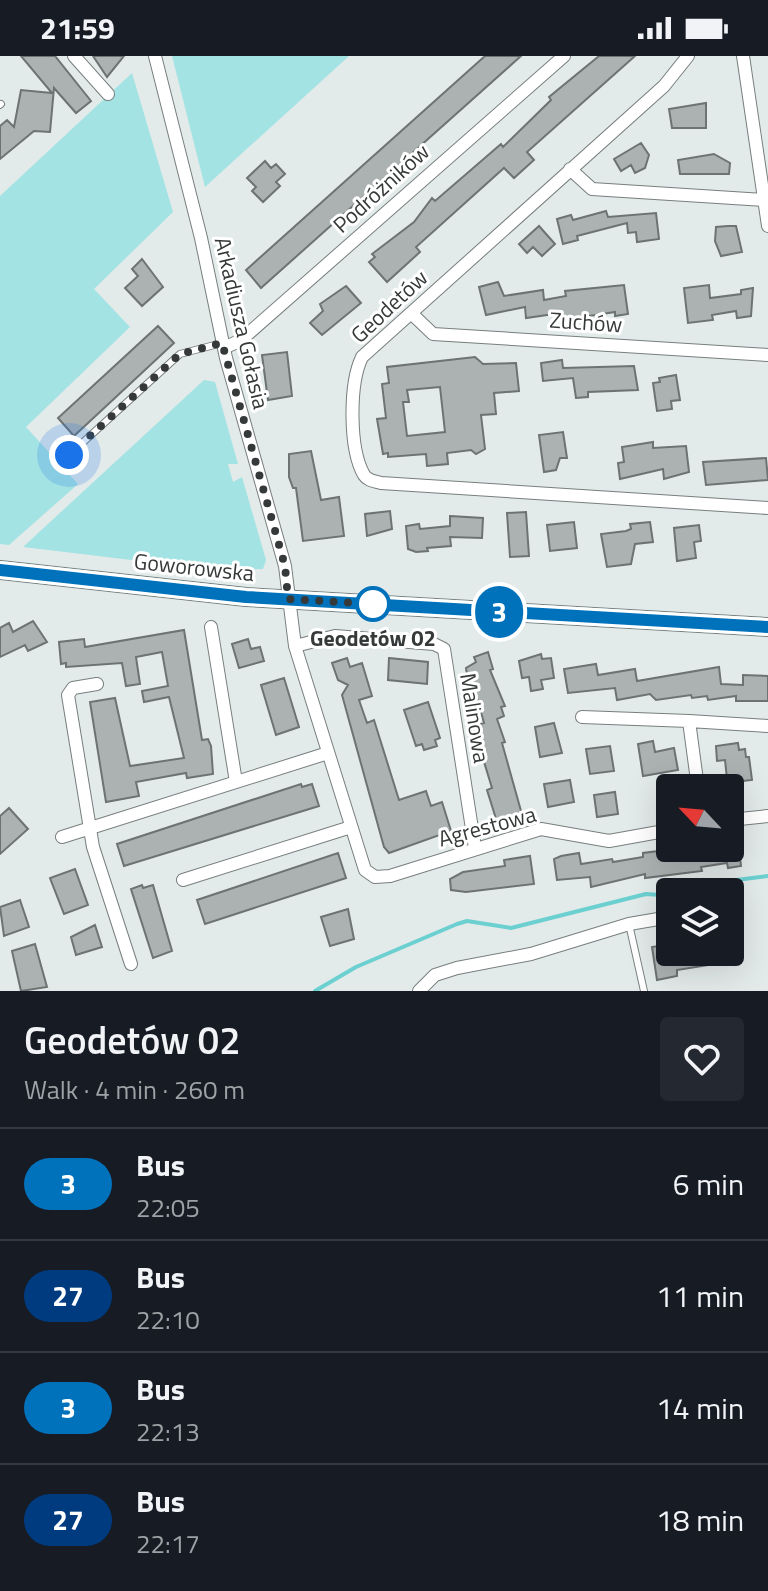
<!DOCTYPE html>
<meta charset="utf-8">
<style>
body{margin:0;font-family:"Titillium Web",sans-serif;background:#242831;color:#f1f3f6;height:100vh;display:flex;flex-direction:column;font-size:30px;white-space:nowrap}
*{box-sizing:border-box;margin:0}
p{font-size:26px;color:#9ea1a6}
.icon{flex:none;width:44px;height:44px;fill:none;stroke:currentColor;stroke-width:2;stroke-linecap:round;stroke-linejoin:round}
.map{position:relative;height:935px;overflow:hidden}
.sheet{display:flex;flex-direction:column;background:#171b24;flex:1}
.sheet>*{flex:none}
.badge{padding:0 16px;border-radius:26px;font-size:28px;line-height:52px}
.needle{width:52px;rotate:296deg}
.buttons{position:absolute;left:656px;top:718px;display:grid;gap:16px}
.buttons a{display:grid;place-items:center;width:88px;height:88px;border-radius:8px;background:#171b24;box-shadow:0 8px 32px #0002;font-size:40px}
.you{position:absolute;width:40px;height:40px;margin:-20px;border:6px solid #fff;border-radius:50%;background:#1a73e8;box-shadow:0 0 0 12px #1a73e833}
.map>.badge{position:absolute;translate:-50% -50%;box-shadow:0 0 0 4px #fff}
.round{display:grid;place-items:center;flex:none;width:84px;height:84px;border-radius:8px;background:#242831}
.headline{display:flex;align-items:center;justify-content:space-between;height:136px;padding:0 24px}
h1{font-size:38px;font-weight:600;line-height:60px}
ul{padding:0;list-style:none}
li{display:flex;align-items:center;gap:24px;height:112px;padding:0 24px;border-top:2px solid #363941}
li div{flex:1}
li b{display:block;font-size:30px}
li em{font-style:normal}
li .badge{min-width:88px;font-weight:700;text-align:center}
.status{display:flex;justify-content:space-between;align-items:center;height:56px;padding:0 40px;background:#171b24;direction:ltr}
.status svg{height:22px;fill:currentColor}
.map>svg:first-child{display:block}
.green{fill:#a3e3e3}
.lines{fill:none;stroke-linecap:round;stroke-linejoin:round}
.stream{stroke:#6cd0d1;stroke-width:4}
.building{fill:#acb2b2;stroke:#6c7372;stroke-width:2;fill-rule:evenodd}
.lane-casing{stroke:#787e7e;stroke-width:8}
.street-casing{stroke:#787e7e;stroke-width:14}
.secondary-casing{stroke:#787e7e;stroke-width:20}
.lane{stroke:#fff;stroke-width:6}
.street{stroke:#fff;stroke-width:12}
.secondary{stroke:#c1e8e9;stroke-width:18}
.line-casing{stroke:#fff;stroke-width:18}
.line{stroke:#0072bc;stroke-width:12}
.walk{stroke:#363939;stroke-width:8;stroke-dasharray:0 14.4}
.stop-dot{fill:#fff;stroke:#0072bc;stroke-width:4}
.labels{text-anchor:middle;dominant-baseline:central;stroke-width:6;stroke-linejoin:round;paint-order:stroke}
.street-label{font-size:22px;fill:#363939;stroke:#fff}
.stop-label{font-size:22px;font-weight:bold;fill:#363939;stroke:#fff}
</style>
<div class="status"><b>21:59</b><svg viewBox="0 0 49 12"><path d="M0 12V9h3v3zM5 12V6h3v6zM10 12V3h3v9zM15 12V0h3v12zM26 1h20v11H26zM47 4h2v5h-2z"/></svg></div>
<div class="map">
<svg width="768" height="935" viewBox="0 0 768 935">
<rect width="100%" height="100%" fill="#e3eaea"/>
<path class="green" d="M172,0H349L205,131Z
M132,17L173,156L94,233L130,271L26,371L78,428L9,489L0,488V140Z
M204,324L215,326L238,408H228L233,426L242,421L266,504L263,513L215,514L23,491Z"/>
<g class="lines">
<path class="stream" d="M315,935L356,911L457,868L467,865L511,872L646,838L661,839L674,832L768,820"/>
</g>
<path class="building" d="M21,0H55L91,45L76,57L54,32L50,76L34,75L0,103V70L7,64L14,71L21,34L52,37Z
M93,0H124L107,21Z
M485,0H521L261,232L246,214Z
M599,0H635L527,96L534,104L514,122L504,112L416,191L420,196L387,226L369,206L375,201L372,198L414,166L432,142L435,145L501,88L503,91L551,44L549,41Z
M706,47V72H672L669,53Z
M641,87L649,99L645,112L635,117L631,109L621,115L614,103Z
M714,98L730,107L729,118H680L678,104Z
M265,105L271,112L276,108L285,118L276,126L280,130L263,146L252,135L256,131L247,122Z
M606,155L608,161L656,157L659,183L637,186L636,176L628,177L627,167L577,180L578,184L563,188L557,163L571,159L573,164Z
M539,170L555,188L542,200L533,191L527,197L519,188Z
M728,170H736L742,196L721,200L715,185L716,171Z
M142,203L163,231L142,250L125,232L138,220L132,213Z
M498,226L504,240L543,234L544,244L566,240L565,235L624,229L628,258L615,260V256L570,263L561,257L526,262L525,251L486,259L479,231Z
M709,229L710,242L741,238V234L753,232L751,260L737,262L736,255L712,259L713,264L688,267L684,232Z
M346,230L361,247L322,279L310,267L323,255L320,248Z
M158,270L174,287L74,380L58,362Z
M287,296L292,340L268,344L262,299Z
M475,301L483,308L516,307L519,335L494,337L496,358L481,359L485,393L476,398L471,394L447,397L448,408L427,410L426,398L388,401V397L383,398L377,363L386,362L382,328L389,327L387,311ZM440,331L445,376L407,380L403,346H409L407,334Z
M562,304L563,312L634,310L638,334L588,336V341L576,342L573,322L543,325L541,307Z
M676,319L680,344L671,345L672,353L657,355L653,327L660,326L659,322Z
M563,376L567,402H560L556,414L544,416L539,379Z
M653,386V392L686,390L689,416L664,423L663,413L620,423L618,407L624,406L622,391Z
M311,395L321,444L339,441L344,480L303,485L296,432H293L289,421V398Z
M766,402L768,424L706,429L703,406Z
M390,455L392,473L367,480L365,458Z
M526,456L529,500L510,501L507,457Z
M450,460L483,462L482,482L450,481L451,490L427,492L428,495L416,496L408,493L406,470L419,468L420,473L450,470Z
M574,466L577,492L550,495L547,469Z
M650,466L653,486L635,488L631,508L607,511L601,478L626,475L631,473L630,468Z
M699,469L701,485L694,486L696,502L677,505L674,472Z
M33,565L47,586L28,595L25,589L0,601V572L9,567L13,576Z
M184,574L202,684L208,683L211,690L213,718L187,722L186,717L136,726L139,740L106,746L90,646L115,642L130,710L184,702L169,641L144,646L142,635L168,630L162,596L136,601L140,628L126,630L122,607L66,611V607L61,608L59,586L84,583L85,591Z
M248,583L251,593L260,591L264,605L239,612L232,588Z
M488,596L493,613L490,614L505,650L501,651L504,660L497,663L505,686L502,687L523,762L503,769L502,764L497,766L487,734L492,732L473,670L484,667L474,632L464,631L461,621L467,619L466,612L476,606L474,601Z
M541,598L542,603L551,602L554,622L541,624L543,633L531,635L529,621L522,622L519,605Z
M347,602L350,611L362,607L372,640L359,644L367,667L374,664L399,744L426,735L431,750L442,746L451,775L389,797L384,791L342,639L348,629L338,624L332,607Z
M389,602L428,606L427,628L388,624Z
M596,608L598,619L635,613L637,625L719,611L721,628L743,629V619L768,620V645H736V640L708,644L707,640L692,642L691,639L656,644L650,638L617,644L615,632L568,637L564,613Z
M284,622L299,671L276,679L261,629Z
M428,646L440,682L435,684L437,690L424,694L422,688L416,690L404,654Z
M554,667L562,697L540,701L535,671Z
M653,685L655,696L674,692L678,714L643,720L638,688Z
M738,687L739,694L745,693L746,701H749L752,724L735,726L734,722L727,723L725,704L717,705L716,690Z
M610,690L614,715L590,718L586,693Z
M570,724L574,746L548,751L544,728Z
M301,728L302,731L312,728L319,750L124,810L117,788Z
M615,736L618,758L597,761L594,739Z
M9,752L28,773L0,798V760Z
M682,792H739L741,810L728,812L727,807L701,811L702,815L645,822V818L591,831L590,821L557,824L554,803L561,800L579,797L581,808L612,803L613,806L643,801V797Z
M338,797L346,822L205,868L197,844Z
M530,800L534,828L466,836L451,834L450,823L463,816L505,810L504,804Z
M75,813L88,849L64,858L50,822Z
M142,829L143,832L153,829L172,895L153,902L131,833Z
M20,844L29,871L4,880L0,851Z
M348,853L354,883L330,890L321,861Z
M95,869L102,891L76,899L71,881Z
M35,888L47,931L21,935L12,895Z
M670,888V896H713L715,908L677,914V920L657,924L652,891Z"/>
<g class="lines">
<g class="lane-casing">
<path id="lane" d="M0,49L1,48
M69,399L180,298L222,287
M629,868L644,935"/>
</g>
<g class="street-casing">
<path id="street" d="M74,0L108,38
M155,0L201,182L226,302L285,510L295,590L365,814L375,821L390,820L541,773L609,785L670,774
M688,0L664,30L362,301C349,328 349,393 364,419C368,425 374,425 381,427L768,452
M743,0L768,170
M570,113L592,133L765,144
M411,257L433,278L768,299
M224,292L241,284L564,0
M211,571L236,726
M295,590L335,580L434,588L444,593L475,792
M97,628L73,632L68,639L93,791L131,908
M582,661L689,665L698,732
M689,665L768,670
M730,764L768,760
M62,781L328,697
M183,824L351,771
M419,935L435,919L457,912L531,898L629,868L670,861"/>
</g>
<g class="secondary-casing">
<path id="secondary" d="M0,514L246,541L768,571"/>
</g>
<use href="#lane" class="lane"/>
<use href="#street" class="street"/>
<use href="#secondary" class="secondary"/>
</g>
<g class="lines">
<g class="line-casing">
<path id="line" d="M0,514L246,541L768,571"/>
</g>
<use href="#line" class="line"/>
<path class="walk" d="M69,399L180,298L222,287L285,510L288,543L373,548"/>
</g>
<circle class="stop-dot" cx="373" cy="548" r="16"/>
<g class="labels">
<g class="street-label">
<text transform="translate(381 132) rotate(-42)">Podróżników</text>
<text transform="translate(389 250) rotate(-43)">Geodetów</text>
<text transform="translate(586 266) rotate(4)">Zuchów</text>
<text transform="translate(242 267) rotate(77)">Arkadiusza Gołasia</text>
<text transform="translate(194 511) rotate(6)">Goworowska</text>
<text transform="translate(475 662) rotate(81)">Malinowa</text>
<text transform="translate(487 770) rotate(-15)">Agrestowa</text>
</g>
<g class="stop-label">
<text x="373" y="582">Geodetów 02</text>
</g>
</g>
</svg>
<div class="buttons">
<a><svg class="needle" viewBox="-14 -14 28 28"><path d="M0-13l5 13h-10z" fill="#e53935"/><path d="M0 13l5-13h-10z" fill="#9ea1a6"/></svg></a>
<a><svg class="icon" aria-label="layers" viewBox="0 0 24 24"><path d="M12 4l9 5-9 5-9-5zM3 14l9 5 9-5"/></svg></a>
</div>
<div class="you" style="left:69px;top:399px"></div>
<b class="badge" style="left:499px;top:556px;background:#0072bc;color:#fff">3</b>
</div>
<section class="sheet">
<div class="headline"><div><h1>Geodetów 02</h1><p>Walk · 4 min · 260 m</p></div><a class="round"><svg class="icon" aria-label="heart" viewBox="0 0 24 24"><path d="M12 20l-8-8c-3-5 5-10 8-4 3-6 11-1 8 4z"/></svg></a></div>
<ul>
<li><span class="badge" style="background:#0072bc;color:#fff">3</span><div><b>Bus</b><p>22:05</p></div><em>6 min</em></li>
<li><span class="badge" style="background:#003b80;color:#fff">27</span><div><b>Bus</b><p>22:10</p></div><em>11 min</em></li>
<li><span class="badge" style="background:#0072bc;color:#fff">3</span><div><b>Bus</b><p>22:13</p></div><em>14 min</em></li>
<li><span class="badge" style="background:#003b80;color:#fff">27</span><div><b>Bus</b><p>22:17</p></div><em>18 min</em></li>
</ul>
</section>
